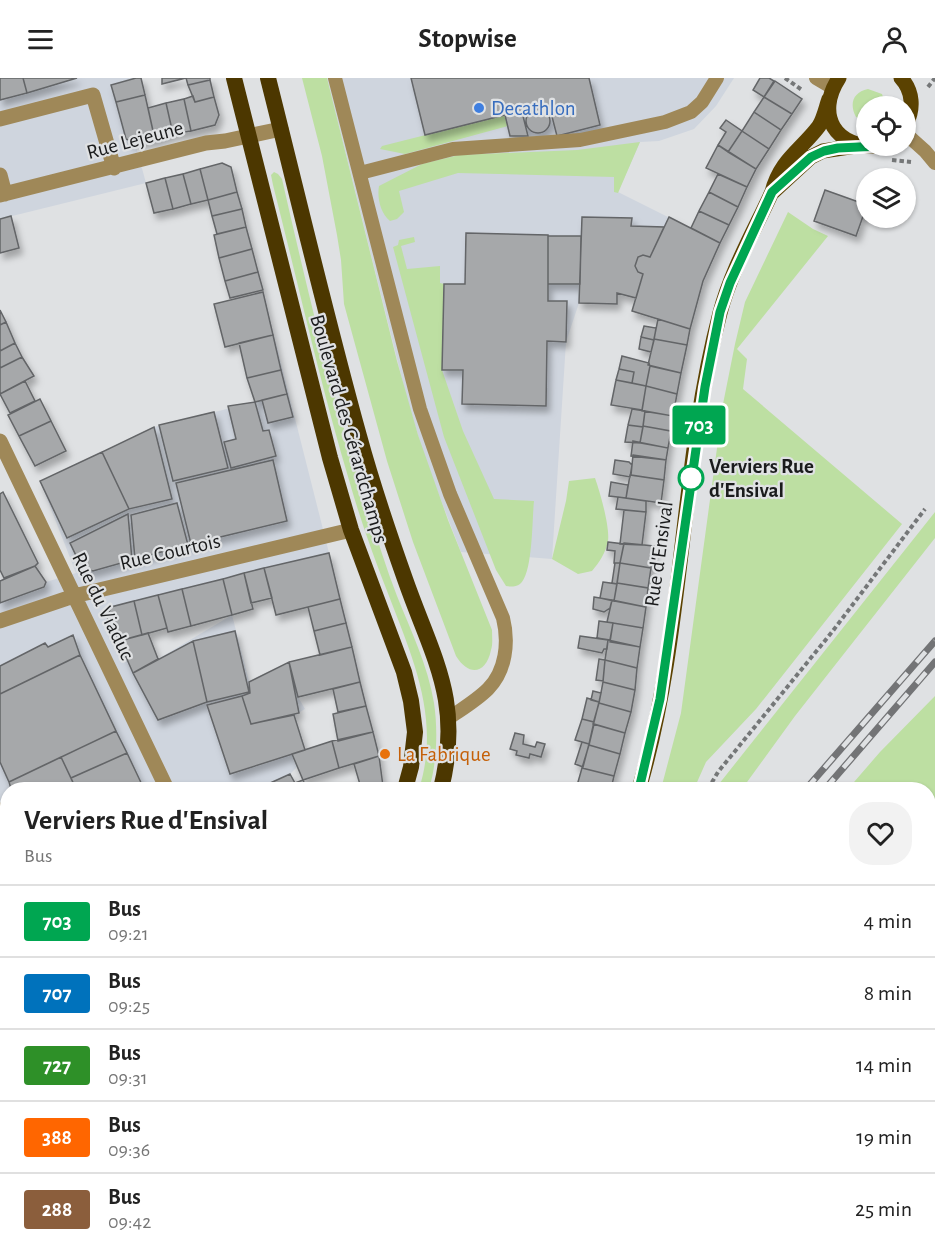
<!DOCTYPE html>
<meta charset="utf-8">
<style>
body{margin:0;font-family:"Alegreya Sans",sans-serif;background:#f2f2f2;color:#222;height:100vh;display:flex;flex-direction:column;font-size:22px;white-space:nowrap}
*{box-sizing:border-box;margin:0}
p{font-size:20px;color:#767676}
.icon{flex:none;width:33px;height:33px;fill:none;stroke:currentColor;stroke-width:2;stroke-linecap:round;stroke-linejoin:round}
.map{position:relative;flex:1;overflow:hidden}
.details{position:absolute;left:0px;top:704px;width:936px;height:476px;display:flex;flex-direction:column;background:#fff;border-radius:24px 24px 0 0;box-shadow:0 2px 4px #0004}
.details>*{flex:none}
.badge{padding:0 12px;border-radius:4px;font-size:21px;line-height:39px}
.tools{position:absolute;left:856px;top:18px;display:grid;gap:12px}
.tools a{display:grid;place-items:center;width:60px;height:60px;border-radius:50%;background:#fff;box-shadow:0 2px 4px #0004;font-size:30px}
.map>.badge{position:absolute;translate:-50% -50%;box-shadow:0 0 0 3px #fff}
.round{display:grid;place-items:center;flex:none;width:63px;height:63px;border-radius:24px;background:#f2f2f2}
.headline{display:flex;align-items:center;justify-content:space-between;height:102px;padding:0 24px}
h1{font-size:28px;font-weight:700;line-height:45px}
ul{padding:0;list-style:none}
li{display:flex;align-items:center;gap:18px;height:72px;padding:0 24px;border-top:2px solid #e0e0e0}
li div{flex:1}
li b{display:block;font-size:22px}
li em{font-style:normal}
li .badge{min-width:66px;font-weight:700;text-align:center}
header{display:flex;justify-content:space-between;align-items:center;height:78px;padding:0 24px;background:#fff;font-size:27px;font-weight:700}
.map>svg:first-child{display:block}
.built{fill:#cfd5de}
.green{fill:#bddfa2}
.building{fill:#a6a8aa;stroke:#636567;stroke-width:1.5;filter:url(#shadow)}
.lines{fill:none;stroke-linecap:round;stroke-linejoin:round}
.path{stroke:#757778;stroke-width:4;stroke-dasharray:4.5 3;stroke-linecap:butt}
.service{stroke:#9f8858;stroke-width:14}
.minor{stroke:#9f8858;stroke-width:15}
.tertiary{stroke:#9f8858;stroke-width:15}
.primary{stroke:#5b4201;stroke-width:15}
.trunk{stroke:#4c3700;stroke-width:16}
.rail-casing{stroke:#737476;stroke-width:7}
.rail{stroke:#dfe1e3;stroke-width:4.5;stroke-dasharray:14;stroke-linecap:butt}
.line-casing{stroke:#fff;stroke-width:14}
.line{stroke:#00a651;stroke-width:9}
.shop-dot{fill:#3f7fe0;stroke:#dfe1e3;stroke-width:2}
.stop-dot{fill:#fff;stroke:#00a651;stroke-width:3}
.food-dot{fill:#e8710a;stroke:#dfe1e3;stroke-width:2}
.labels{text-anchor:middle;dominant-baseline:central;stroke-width:4.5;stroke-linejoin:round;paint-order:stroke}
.shop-label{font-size:21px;fill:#366cbe;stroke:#dfe1e3;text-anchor:start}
.street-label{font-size:21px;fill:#1a1b1c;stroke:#dfe1e3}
.stop-label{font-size:21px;font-weight:bold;fill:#1a1b1c;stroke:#dfe1e3;text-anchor:start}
.food-label{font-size:21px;fill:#c56008;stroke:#dfe1e3;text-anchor:start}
</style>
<header><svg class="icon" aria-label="menu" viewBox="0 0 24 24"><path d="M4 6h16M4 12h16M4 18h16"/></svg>Stopwise<svg class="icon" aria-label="person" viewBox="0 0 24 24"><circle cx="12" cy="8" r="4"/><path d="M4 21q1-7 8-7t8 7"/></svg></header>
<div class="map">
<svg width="935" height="1178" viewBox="0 0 935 1178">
<defs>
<filter id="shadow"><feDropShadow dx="3.5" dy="6" stdDeviation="3" flood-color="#0004"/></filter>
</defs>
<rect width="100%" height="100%" fill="#dfe1e3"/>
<path class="built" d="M0,0H136L111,7L126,61L135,65L146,105L0,141Z
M327,0H734L716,28L694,51L659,63L640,64L618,114L720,165L703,203L690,251L632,233L635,220L623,216H617V226L579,225L566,264L552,481L461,474L425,381L406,317Z
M263,214L329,475L111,529L107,539L158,581L232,537L249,603L289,584L298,619L305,631L295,637L305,672L292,676L297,689L290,696L257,711H8V1172H152L144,1178H0V525L43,509L46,504L76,495L40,403L154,349L255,324L239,265L225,269L214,226Z"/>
<path class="green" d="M302,0H327L397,283L418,357L448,442L492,552C492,559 493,566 491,572C486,596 469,599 456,578L413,464L387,383L344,226L341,182L337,157L322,78Z
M868,11L882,16L886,28H867V45L856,39C849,26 853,14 868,11Z
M505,37L508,48L405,76L380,71L382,68Z
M640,64L618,115L614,114V99L458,95L399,113L404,134L397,141L390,143C380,135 377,119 379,108L422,86L459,77L577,72Z
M274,94L278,96L282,101C307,211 334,324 368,431C377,460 386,490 397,518C411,553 428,588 434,625C438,652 437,685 429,711H419C441,642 413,581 389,518C374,480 360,441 349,402C320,305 298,205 273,107L271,97Z
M788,134L813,151L828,158L737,271L747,281L743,311L902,446L756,631L706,684L694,711H661L681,635L723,326L735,266L745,224Z
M414,159L415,164L401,168L407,191L440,188V205L444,206L442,292L463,353L494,421L534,423C532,441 533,496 520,506C516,509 510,509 506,508L496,492L444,359L393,169L398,167L399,162Z
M595,400C600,414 610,449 608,463C606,474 599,485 592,493L578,496L552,481L566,423L569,403Z
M935,434V460L795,638L742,711H715Z
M935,618V724L929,730L928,711H848L880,674Z
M42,1172H89L97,1178H40Z
M470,1172H827L823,1178H469Z"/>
<path class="building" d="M0,0H23L27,15L0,22Z
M23,0H77L27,15Z
M136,0H141L145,17L116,24L111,7Z
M162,0H210V2L188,7L186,0L162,6Z
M411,0H589L600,47L557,58L549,27L522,34L528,58H510L505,37L425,57Z
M760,0H769L774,3L764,19L753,12Z
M210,2L214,19L195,24L188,7Z
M775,3L802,21L792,36L764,19Z
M145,17L155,62L135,65L126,61L116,24Z
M193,18L195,24L214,19L219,37L215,47L191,53L184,21Z
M764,19L792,36L781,52L754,34Z
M184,21L191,53L173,56L166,25Z
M166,25L173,56L155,62L148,30Z
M526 43a12 12 0 1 1 24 0a12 12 0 1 1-24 0Z
M754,34L781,52L769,71L742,53Z
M726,42L742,53L728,74L718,67L726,54L720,50Z
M742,53L769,71L756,91L728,74Z
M718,67L756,91L747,109L706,90Z
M222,85L231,89L237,114L208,122L200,91Z
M200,91L208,122L191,126L183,96Z
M183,96L191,126L173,131L165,100Z
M718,96L747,109L738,129L709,114Z
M165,100L173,131L154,135L146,105Z
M825,112L867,127L856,158L814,143Z
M237,114L242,131L212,138L208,122Z
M709,114L738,129L729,147L699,133Z
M242,131L246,149L217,156L212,138Z
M699,133L729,147L720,165L691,150Z
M11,138L19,170L0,175V141Z
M582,139L632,140L631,148L664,149L650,179L643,177L638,179L635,188L638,194L643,196L636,220L617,215V226L579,225Z
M669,139L720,165L703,203L690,251L632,233L643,196L638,194L635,188L638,179L643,177L650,179Z
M246,149L252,171L219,180L214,157Z
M466,155L548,157V223H567L566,264L547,263L546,328L462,326L463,292H442L444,206H465Z
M548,158H581L580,206H548Z
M252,171L258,194L225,203L219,180Z
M258,194L263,212L230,220L225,203Z
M263,214L273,257L225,269L214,226Z
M0,232L6,244L0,247Z
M658,241L690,251L687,267L654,261Z
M6,244L15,265L0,273V247Z
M644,248L656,250L654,262L641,259Z
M273,257L281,292L247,300L239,265Z
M641,259L654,262L651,274L639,271Z
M654,261L687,267L681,295L648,287Z
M15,265L22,279L0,290V273Z
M622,278L649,285L650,288L646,308L632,305L634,294L619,291Z
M22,279L34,298L0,316V290Z
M650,288L681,295L677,316L646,308Z
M619,291L634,294L632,305L616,302Z
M281,292L287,316L255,324L247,300Z
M616,302L646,308L642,332L611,327Z
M25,303L35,323L10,335L0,316Z
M646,308L677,316L673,338L642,333Z
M287,316L293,339L268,345L262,322Z
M40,321L51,343L19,358L8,337Z
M255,324L263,353L269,352L276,378L231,390L224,364L236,361L228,328Z
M632,331L645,333L643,349L628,347Z
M645,333L673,338L671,353L643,348Z
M214,334L228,390L173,403L159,347Z
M51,343L66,373L35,388L19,358Z
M628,347L643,349L640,365L625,364Z
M643,348L671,353L668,370L640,365Z
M154,349L172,421L129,431L102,374Z
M633,363L668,370L666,382L631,378Z
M102,374L129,431L67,460L40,403Z
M633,377L666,382L664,402L631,397Z
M273,382L287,443L191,466L176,405Z
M615,382L629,384L632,387L630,399L613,396Z
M630,397L664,402L661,425L626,420Z
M611,404L628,407L626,420L609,418Z
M3,414L38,485L35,488L4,500L0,492V416Z
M618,419L646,423V434L616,431Z
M177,425L188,467L135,481L131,437Z
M624,432L646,434L642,467L620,466Z
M128,436L132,482L93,493L82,490L70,465Z
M608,464L624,466L620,485H614L615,473L607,472Z
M624,465L654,468L651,490L620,485Z
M329,475L340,521L276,537L264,490Z
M615,485H620L617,506L612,505Z
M620,485L651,490L648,510L617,505Z
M35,488L46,504L44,509L0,525V503Z
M264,490L272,520L251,525L244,495Z
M244,495L253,531L232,537L223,501Z
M223,501L232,537L191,548L182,511Z
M603,504L617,506L614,523L600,520Z
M617,505L648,510L646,529L614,523Z
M182,511L191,548L168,554L158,517Z
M158,517L167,550L142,557L134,523Z
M594,519L612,522L610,530L604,534L593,531Z
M340,521L346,545L314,553L308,529Z
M612,522L646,529L643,550L607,544Z
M134,523L142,557L119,563L107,539L111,529Z
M599,543L613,545L610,562L597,560Z
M346,545L352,569L320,577L314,553Z
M613,545L643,550L640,569L610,564Z
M235,553L249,614L207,624L193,563Z
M148,555L158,581L133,595L119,563Z
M73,557L80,577L0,616V588L45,565L48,569Z
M580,558L608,562L607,571H604L602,575L578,570Z
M608,562L640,569L637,590L605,582Z
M193,563L207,624L158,642L133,595Z
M352,569L360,604L298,619L289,584Z
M80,577L116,653L9,704L0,684V616Z
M599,581L605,582L603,603L596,602Z
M605,582L637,590L635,612L603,604Z
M289,584L299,635L251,646L242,618L250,615L249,604Z
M360,604L366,628L338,634L333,611Z
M603,604L635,612L631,634L599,625Z
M593,613L601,615L599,624L591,622Z
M242,618L251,646L294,637L305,672L230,696L207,627Z
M587,620L599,624L594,644L582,641Z
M599,625L631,634L625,655L593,646Z
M366,628L373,654L338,663L333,636Z
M582,641L594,644L589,666L575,662Z
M594,646L625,655L620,676L589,667Z
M116,653L127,675L71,700L61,679Z
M373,654L379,678L339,690L332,663Z
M515,655L524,657L523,666L535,669L537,664L545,666L541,679L530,676L529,680L516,677L517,673L510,671Z
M332,663L339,690L303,702L292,676Z
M582,664L589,666L583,689L575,686Z
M589,667L620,676L614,698L582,690Z
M127,675L144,711H76L71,700Z
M379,678L383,708L361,710L354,686Z
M61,679L76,711H11L9,704Z
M582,690L614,698L611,711H576Z
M290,696L295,705L303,702L307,711H257Z
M383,708L381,711H353L354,710Z
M928,1009L935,1013V1028L928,1024Z
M934,1028H935V1059L928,1055V1036Z
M18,1172H42L40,1178H18Z
M116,1172H137L131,1178H124Z"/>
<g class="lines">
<path class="path" d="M785,0L802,12
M928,9L935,0
M892,82L911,84
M708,711L718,694L832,554L925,431
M263,1178L271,1172
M268,1178L276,1172"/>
<path class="service" d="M335,0L420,331L450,416L503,540C509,564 506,593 488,611C477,622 462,631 449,640
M816,0L833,10
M906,56L925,73L935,85
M360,95L453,71L580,62L665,44L691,34L702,24L717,0
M0,788L8,791
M101,1172L106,1178"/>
<path class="minor" d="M0,41L93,17L114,90
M0,97L5,116
M0,117L206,65L225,63L281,51
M0,363L167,711
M0,543L74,518L351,452
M0,732L8,749
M0,1087H8"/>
<path class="tertiary" d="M928,1129L935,1119
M898,1178L902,1172"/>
<path class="primary" d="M839,0C815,37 835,71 880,68
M901,0C913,13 914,31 906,46
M773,114L811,79L823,73L856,68
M639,711C685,556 679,391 720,235C731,193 754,153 772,114C780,82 801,72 819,48C824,40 826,29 829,21
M182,1178L190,1172
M235,1178L242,1172"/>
<path class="trunk" d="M234,0L330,380L351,452L404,594L411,623L415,654L411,689L405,711
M268,0C298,119 326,239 359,358C372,406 388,453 405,501C433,581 463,622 441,711
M425,1172L426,1178"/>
<g class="rail-casing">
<path id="rail" d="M806,711L935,563
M825,711L935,584
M368,1178L376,1172
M387,1178L395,1172"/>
</g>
<use href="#rail" class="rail"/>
</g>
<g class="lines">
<g class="line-casing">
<path id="line" d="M639,711L660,621L705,309L720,234L730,205L772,114L811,79L824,73L838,70L880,68"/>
</g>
<use href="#line" class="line"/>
</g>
<circle class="shop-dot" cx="479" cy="30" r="6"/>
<circle class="stop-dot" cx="691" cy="400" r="12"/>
<circle class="food-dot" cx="385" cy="676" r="6"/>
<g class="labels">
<g class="shop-label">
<text x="491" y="30">Decathlon</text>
</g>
<g class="street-label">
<text transform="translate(135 62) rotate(-15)">Rue Lejeune</text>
<text transform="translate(349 351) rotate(74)">Boulevard des Gérardchamps</text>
<text transform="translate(170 474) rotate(-13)">Rue Courtois</text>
<text transform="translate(659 476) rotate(-82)">Rue d'Ensival</text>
<text transform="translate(103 528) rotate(64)">Rue du Viaduc</text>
</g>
<g class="stop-label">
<text x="709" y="388">Verviers Rue<tspan x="709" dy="24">d'Ensival</tspan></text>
</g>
<g class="food-label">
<text x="397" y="676">La Fabrique</text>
</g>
</g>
</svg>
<div class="tools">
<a><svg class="icon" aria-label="locate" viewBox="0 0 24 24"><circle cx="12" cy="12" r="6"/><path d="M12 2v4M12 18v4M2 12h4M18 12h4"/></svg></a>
<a><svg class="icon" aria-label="layers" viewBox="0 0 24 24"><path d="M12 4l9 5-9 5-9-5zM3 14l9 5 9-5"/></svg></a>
</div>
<b class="badge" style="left:699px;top:347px;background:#00a651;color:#fff">703</b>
<section class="details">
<div class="headline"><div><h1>Verviers Rue d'Ensival</h1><p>Bus</p></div><a class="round"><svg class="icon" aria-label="heart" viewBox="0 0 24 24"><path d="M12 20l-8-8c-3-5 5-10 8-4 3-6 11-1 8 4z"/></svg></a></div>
<ul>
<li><span class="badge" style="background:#00a651;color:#fff">703</span><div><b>Bus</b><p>09:21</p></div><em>4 min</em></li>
<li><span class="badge" style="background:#0072bc;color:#fff">707</span><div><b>Bus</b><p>09:25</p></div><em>8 min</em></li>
<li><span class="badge" style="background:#2e9028;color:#fff">727</span><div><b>Bus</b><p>09:31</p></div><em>14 min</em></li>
<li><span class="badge" style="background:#f60;color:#fff">388</span><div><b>Bus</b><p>09:36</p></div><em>19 min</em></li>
<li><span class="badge" style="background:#8b5e3c;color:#fff">288</span><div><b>Bus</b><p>09:42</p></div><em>25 min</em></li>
</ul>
</section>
</div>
